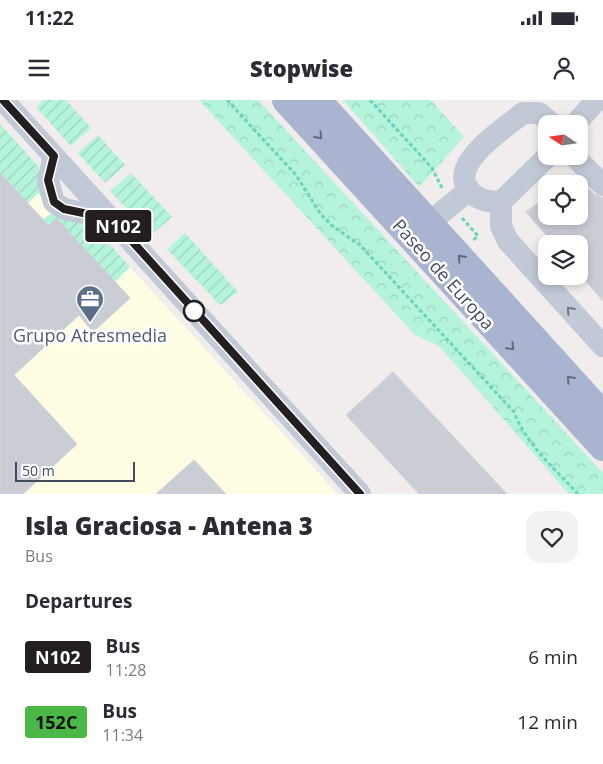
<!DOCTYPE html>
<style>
body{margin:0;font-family:"Open Sans",sans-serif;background:#f2f2f3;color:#2b2b33;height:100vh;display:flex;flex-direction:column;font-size:19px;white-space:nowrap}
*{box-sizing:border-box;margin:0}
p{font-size:16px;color:#7c7c81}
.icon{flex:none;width:28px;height:28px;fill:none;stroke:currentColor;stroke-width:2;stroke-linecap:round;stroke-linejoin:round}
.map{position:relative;height:394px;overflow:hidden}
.panel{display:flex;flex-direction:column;background:#fff;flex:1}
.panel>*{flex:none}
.badge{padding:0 10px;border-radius:4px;font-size:18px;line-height:32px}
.needle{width:32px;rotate:283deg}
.buttons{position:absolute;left:538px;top:15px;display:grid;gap:10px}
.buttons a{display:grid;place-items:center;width:50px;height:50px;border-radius:10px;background:#fff;box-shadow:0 2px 8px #0003;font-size:25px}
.scale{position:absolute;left:15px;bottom:12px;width:120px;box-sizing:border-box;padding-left:5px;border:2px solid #434b5c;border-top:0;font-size:14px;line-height:18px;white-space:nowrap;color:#434b5c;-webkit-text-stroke:4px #fff;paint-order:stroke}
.map>.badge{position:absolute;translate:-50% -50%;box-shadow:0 0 0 2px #fff}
h2{padding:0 25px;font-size:19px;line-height:45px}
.round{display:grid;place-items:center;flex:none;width:52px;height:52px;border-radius:15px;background:#f2f2f3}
.head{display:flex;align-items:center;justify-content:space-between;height:85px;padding:0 25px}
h1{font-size:24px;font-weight:800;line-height:38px}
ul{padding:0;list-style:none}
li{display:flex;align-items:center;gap:15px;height:65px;padding:0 25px}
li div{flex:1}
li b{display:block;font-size:19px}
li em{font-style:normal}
li .badge{min-width:55px;font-weight:700;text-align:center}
.status{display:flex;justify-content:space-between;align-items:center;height:35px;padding:0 25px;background:#fff;direction:ltr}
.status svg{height:14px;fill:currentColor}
header{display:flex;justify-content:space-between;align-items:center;height:65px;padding:0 25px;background:#fff;font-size:22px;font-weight:800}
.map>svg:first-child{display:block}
.commercial{fill:#fefce2}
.park{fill:url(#park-crowns)}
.garden{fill:url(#garden-furrows)}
.building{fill:#cbcdd5;stroke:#d0d0d9}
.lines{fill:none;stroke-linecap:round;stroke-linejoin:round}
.path{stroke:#68d6b8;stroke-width:3;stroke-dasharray:4 2.5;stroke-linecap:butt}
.minor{stroke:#c1c8d6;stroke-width:22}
.major{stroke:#a8b4d0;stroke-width:28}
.oneway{stroke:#616a7f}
.oneway2{stroke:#6f7787}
.line-casing{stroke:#fff;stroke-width:11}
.line{stroke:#231f20;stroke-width:8}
.stop-dot{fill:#fff;stroke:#231f20;stroke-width:2.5}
.labels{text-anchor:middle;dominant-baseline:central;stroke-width:5;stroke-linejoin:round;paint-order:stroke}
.street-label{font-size:18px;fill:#434b5c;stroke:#fff}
.service-label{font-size:18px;fill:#4e5e75;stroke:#fff}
</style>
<div class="status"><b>11:22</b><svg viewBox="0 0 49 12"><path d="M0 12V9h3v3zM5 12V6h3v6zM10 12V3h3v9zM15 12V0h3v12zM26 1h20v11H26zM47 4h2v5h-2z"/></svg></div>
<header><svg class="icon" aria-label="menu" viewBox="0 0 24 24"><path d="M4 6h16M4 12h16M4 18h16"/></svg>Stopwise<svg class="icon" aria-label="person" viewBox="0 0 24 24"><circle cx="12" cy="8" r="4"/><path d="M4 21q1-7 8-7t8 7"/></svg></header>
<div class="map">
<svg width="603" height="394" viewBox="0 0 603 394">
<defs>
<pattern id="park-crowns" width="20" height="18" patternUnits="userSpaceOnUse" patternTransform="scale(1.25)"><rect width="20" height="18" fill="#b4f4db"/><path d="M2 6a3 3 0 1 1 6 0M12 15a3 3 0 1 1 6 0" fill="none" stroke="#9cd3be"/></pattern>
<pattern id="garden-furrows" width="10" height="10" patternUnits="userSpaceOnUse" patternTransform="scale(1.25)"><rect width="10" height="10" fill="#b4f4db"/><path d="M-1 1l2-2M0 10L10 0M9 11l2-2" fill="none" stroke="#9cd3be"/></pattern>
</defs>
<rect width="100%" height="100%" fill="#f0edec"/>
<path class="commercial" d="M0,24L130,167L338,394H0Z"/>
<path class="park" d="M199,0H258L603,373V394H569L439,246L415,235Z
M343,0H431L464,37L419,87Z"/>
<path class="garden" d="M43,0H66L91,28L71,46L36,7Z
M0,24L39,67L45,100L38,93L28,103L0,73Z
M98,35L125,65L105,83L78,53Z
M131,73L172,117L151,135L110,91Z
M56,109L89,121L130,167L115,182L57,119L49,126L43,120Z
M185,133L238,192L220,205L167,149Z"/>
<path class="building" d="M0,73L49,126L56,119L59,121L130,198L93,232L79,215L14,275L77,344L23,394H0Z
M576,76L594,94L603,98V201L579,173V144H554L526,112L546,97V116H579V84H565Z
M393,272L507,394H419L346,315Z
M194,360L226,394H156Z"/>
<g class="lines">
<path class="path" d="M227,0L296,75L320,113L331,125L360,145L514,312C526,344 555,369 578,394
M370,0L432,68L442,88
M462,118L478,136L472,141"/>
<path class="minor" d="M3,0L360,394
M575,24L597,0
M54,56L48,81L54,102L64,109L112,119
M548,56L501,102C488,102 475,100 467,87C452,61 505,28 523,13H539L552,24
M574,56L603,85
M501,102V126L508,141L603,246
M429,123L469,90"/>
<path class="major" d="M286,0L603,347
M317,0L603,315"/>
</g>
<defs><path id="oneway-chevron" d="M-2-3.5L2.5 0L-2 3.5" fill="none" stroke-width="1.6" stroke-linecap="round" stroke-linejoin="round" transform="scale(1.25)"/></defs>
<g class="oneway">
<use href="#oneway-chevron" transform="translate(319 36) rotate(48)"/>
<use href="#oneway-chevron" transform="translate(461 158) rotate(-132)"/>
<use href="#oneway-chevron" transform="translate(511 247) rotate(47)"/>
<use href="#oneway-chevron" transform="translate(570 279) rotate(-132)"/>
</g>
<use class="oneway2" href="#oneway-chevron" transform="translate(570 210) rotate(-132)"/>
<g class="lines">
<g class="line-casing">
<path id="line" d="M3,0L54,56L48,80L54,102L64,109L112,119L360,394"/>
</g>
<use href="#line" class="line"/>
</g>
<defs>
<g id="office-pin" transform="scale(1.4375)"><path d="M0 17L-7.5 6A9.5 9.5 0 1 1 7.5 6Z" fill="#5c6f8a" stroke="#fff"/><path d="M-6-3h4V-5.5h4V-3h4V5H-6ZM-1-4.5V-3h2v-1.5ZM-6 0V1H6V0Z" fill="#fff"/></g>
</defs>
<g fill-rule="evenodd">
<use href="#office-pin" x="90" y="199"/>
</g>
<circle class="stop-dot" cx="194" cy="211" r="10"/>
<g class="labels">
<g class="street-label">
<text transform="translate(444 174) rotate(48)">Paseo de Europa</text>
</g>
<g class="service-label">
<text x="90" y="235">Grupo Atresmedia</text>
</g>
</g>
</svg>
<div class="buttons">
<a><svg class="needle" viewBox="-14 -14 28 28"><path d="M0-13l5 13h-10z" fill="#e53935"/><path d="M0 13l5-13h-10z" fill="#7c7c81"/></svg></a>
<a><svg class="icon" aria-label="locate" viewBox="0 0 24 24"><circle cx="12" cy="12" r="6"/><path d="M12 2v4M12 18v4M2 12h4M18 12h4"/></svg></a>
<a><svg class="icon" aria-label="layers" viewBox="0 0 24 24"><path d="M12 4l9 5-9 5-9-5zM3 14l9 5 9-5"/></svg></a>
</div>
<div class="scale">50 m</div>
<b class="badge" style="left:118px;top:126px;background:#231f20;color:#fff">N102</b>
</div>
<section class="panel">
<div class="head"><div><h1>Isla Graciosa - Antena 3</h1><p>Bus</p></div><a class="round"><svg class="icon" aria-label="heart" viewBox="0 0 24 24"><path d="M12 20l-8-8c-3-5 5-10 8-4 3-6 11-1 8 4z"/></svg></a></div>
<h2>Departures</h2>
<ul>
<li><span class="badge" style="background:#231f20;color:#fff">N102</span><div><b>Bus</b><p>11:28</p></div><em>6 min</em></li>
<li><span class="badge" style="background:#4ab747;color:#111">152C</span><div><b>Bus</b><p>11:34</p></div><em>12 min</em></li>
</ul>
</section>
